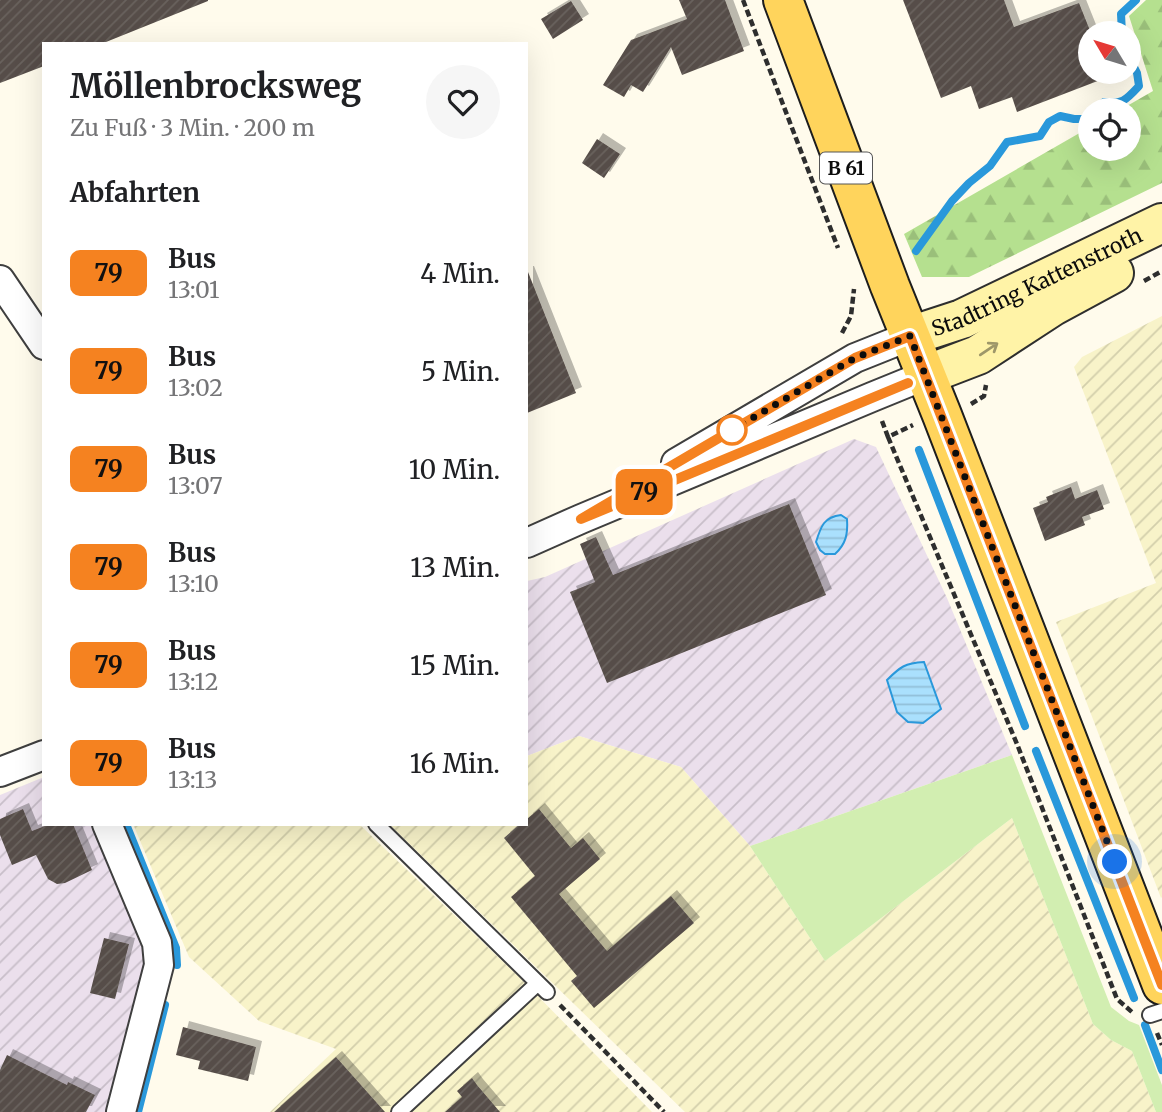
<!DOCTYPE html>
<html lang="de">
<meta charset="utf-8">
<style>
body{margin:0;font-family:Merriweather,serif;background:#f6f6f6;color:#202124;height:100vh;display:flex;flex-direction:column;font-size:26px;white-space:nowrap}
*{box-sizing:border-box;margin:0}
p{font-size:23px;color:#757577}
.icon{flex:none;width:38px;height:38px;fill:none;stroke:currentColor;stroke-width:2;stroke-linecap:round;stroke-linejoin:round}
.map{position:relative;flex:1;overflow:hidden}
.sheet{position:absolute;left:42px;top:42px;width:486px;height:784px;display:flex;flex-direction:column;background:#fff;border-radius:0px;box-shadow:0 7px 28px #0002}
.sheet>*{flex:none}
.badge{padding:0 14px;border-radius:10px;font-size:24px;line-height:46px}
.needle{width:46px;rotate:308deg}
.tools{position:absolute;left:1078px;top:21px;display:grid;gap:14px}
.tools a{display:grid;place-items:center;width:63px;height:63px;border-radius:50%;background:#fff;box-shadow:0 7px 28px #0002;font-size:35px}
.you{position:absolute;width:35px;height:35px;margin:-18px;border:5px solid #fff;border-radius:50%;background:#1a73e8;box-shadow:0 0 0 10px #1a73e833}
.map>.badge{position:absolute;translate:-50% -50%;box-shadow:0 0 0 4px #fff}
h2{padding:0 28px;font-size:26px;line-height:63px}
.round{display:grid;place-items:center;flex:none;width:74px;height:74px;border-radius:37px;background:#f6f6f6}
.headline{display:flex;align-items:center;justify-content:space-between;height:119px;padding:0 28px}
h1{font-size:33px;font-weight:700;line-height:52px}
ul{padding:0;list-style:none}
li{display:flex;align-items:center;gap:21px;height:98px;padding:0 28px}
li div{flex:1}
li b{display:block;font-size:26px}
li em{font-style:normal}
li .badge{min-width:77px;font-weight:700;text-align:center}
.map>svg:first-child{display:block}
.industrial{fill:url(#industrial-furrows)}
.farmland{fill:url(#farmland-furrows)}
.grass{fill:#d2eeb1}
.forest{fill:url(#forest-firs)}
.water{fill:url(#water-rules);stroke:#2998db;stroke-width:2}
.lines{fill:none;stroke-linecap:round;stroke-linejoin:round}
.stream{stroke:#2998db;stroke-width:8}
.building{fill:url(#building-hatch);filter:url(#shadow)}
.service-casing{stroke:#3f3f3f;stroke-width:18}
.minor-casing{stroke:#3f3f3f;stroke-width:32}
.secondary-casing{stroke:#2e2e2e;stroke-width:42}
.primary-casing{stroke:#1d1d1d;stroke-width:42}
.path{stroke:#2e2e2e;stroke-width:4.5;stroke-dasharray:7 3.5;stroke-linecap:butt}
.service{stroke:#fff;stroke-width:14}
.minor{stroke:#fff;stroke-width:28}
.secondary{stroke:#fff3a7;stroke-width:38}
.primary{stroke:#ffd45c;stroke-width:38}
.oneway{stroke:#9e9769}
.line-casing{stroke:#fff;stroke-width:16}
.line{stroke:#f58220;stroke-width:10}
.walk{stroke:#0c0c0c;stroke-width:7;stroke-dasharray:0 12.6}
.stop-dot{fill:#fff;stroke:#f58220;stroke-width:3.5}
.labels{text-anchor:middle;dominant-baseline:central;stroke-width:7;stroke-linejoin:round;paint-order:stroke}
.shield{fill:#fff;stroke:#555;stroke-width:2}
.shield-label{font-size:19px;font-weight:bold;fill:#0c0c0c}
.street-label{font-size:21px;fill:#0c0c0c;stroke:#fff}
</style>
<div class="map">
<svg width="1162" height="1112" viewBox="0 0 1162 1112">
<defs>
<pattern id="industrial-furrows" width="10" height="10" patternUnits="userSpaceOnUse" patternTransform="scale(1.75)"><rect width="10" height="10" fill="#ebdfec"/><path d="M-1 1l2-2M0 10L10 0M9 11l2-2" fill="none" stroke="#c8bec9"/></pattern>
<pattern id="farmland-furrows" width="10" height="10" patternUnits="userSpaceOnUse" patternTransform="scale(1.75)"><rect width="10" height="10" fill="#f8f3c9"/><path d="M-1 1l2-2M0 10L10 0M9 11l2-2" fill="none" stroke="#d3cfab"/></pattern>
<pattern id="forest-firs" width="22" height="20" patternUnits="userSpaceOnUse" patternTransform="scale(1.75)"><rect width="22" height="20" fill="#b5e08f"/><path d="M5 1l3.5 6h-7zM16 11l3.5 6h-7z" fill="#9abf7a"/></pattern>
<pattern id="water-rules" width="6" height="5" patternUnits="userSpaceOnUse" patternTransform="scale(1.75)"><rect width="6" height="5" fill="#aae0fd"/><path d="M0 2.5h6" fill="none" stroke="#91bfd8"/></pattern>
<pattern id="building-hatch" width="6" height="6" patternUnits="userSpaceOnUse" patternTransform="scale(1.75)"><rect width="6" height="6" fill="#564d48"/><path d="M-1 1l2-2M0 6l6-6M5 7l2-2" fill="none" stroke="#69625e"/></pattern>
<filter id="shadow"><feDropShadow dx="6" dy="-6" stdDeviation="0" flood-color="#0004"/></filter>
</defs>
<rect width="100%" height="100%" fill="#fffbec"/>
<path class="industrial" d="M854,439L876,447L947,598L1012,755L750,846L681,767L579,736L527,756V581L545,577Z
M44,777V824H98L149,945L113,1112H0V795Z"/>
<path class="farmland" d="M1162,316V897L1161,898L1056,622L1156,583L1074,367L1082,357Z
M579,736L681,767L750,846L825,961L1012,818L1093,1024L1111,1040L1132,1051L1156,1112H685L389,824H527V756Z
M133,824H359L522,980L652,1112H270L336,1049L259,1021L189,957Z"/>
<path class="grass" d="M1012,755L1111,1007L1129,1021L1139,1025L1162,1085V1112H1156L1132,1051L1111,1040L1093,1024L1012,818L825,961L750,846Z"/>
<path class="forest" d="M1146,0H1162V183L969,277H922L904,234L1090,127V149H1129V110H1120L1153,91L1129,16Z"/>
<path class="water" d="M841,515L847,519C848,534 846,544 835,554H825L820,550L816,542C821,526 824,517 841,515Z
M924,662L941,709L923,723L908,722L897,712L887,680C900,667 905,663 924,662Z"/>
<g class="lines">
<path class="stream" d="M1122,33L1121,14L1136,0
M1096,110L1104,102C1122,105 1126,100 1139,86L1137,73L1129,57
M916,251L952,201L969,183L990,166L1007,142L1040,136L1049,122L1060,116L1074,119H1088L1090,116
M919,450L1025,726
M1036,751L1134,998
M126,824L176,948L177,965
M1145,1025L1162,1070
M138,1112L165,1005"/>
</g>
<path class="building" d="M0,0H208V1L101,44H44V66L0,83Z
M679,0H725L744,51L682,75L671,47L643,92L631,85L624,97L603,85L631,40L687,19Z
M903,0H1004L1014,27L1079,3L1091,33L1090,72H1106L1108,77L1017,112L1012,97L979,109L971,86L941,98Z
M571,1L583,20L553,39L541,19Z
M597,139L620,154L604,178L582,163Z
M527,272H528L576,393L527,413Z
M1071,487L1075,499L1097,490L1104,509L1082,517L1085,525L1045,541L1033,508L1048,502L1046,497Z
M789,504L826,595L607,683L570,592L595,582L580,544L596,537L613,575Z
M23,809L32,831L50,824H73L92,870L65,883L57,884L48,879L36,855L12,865L0,835V819Z
M539,809L571,848L583,838L600,859L559,894L607,951L671,896L694,923L594,1008L571,981L577,976L511,897L535,876L504,838L520,824H527V819Z
M104,938L129,944L115,999L90,993Z
M183,1027L256,1047L248,1081L198,1069L200,1061L176,1055Z
M7,1055L67,1085L68,1082L95,1095L86,1112H0V1070Z
M336,1057L385,1112H274Z
M472,1078L477,1085L500,1112H445L462,1097L457,1091Z"/>
<g class="lines">
<g class="service-casing">
<path id="service" d="M376,824L547,992
M1150,1015L1162,1011
M399,1112L538,983"/>
</g>
<g class="minor-casing">
<path id="minor" d="M0,280L44,345
M676,463L855,358L910,336
M527,543L581,519L872,397L926,375
M0,772L44,755
M107,824L157,943L159,965L121,1112"/>
</g>
<g class="secondary-casing">
<g id="secondary">
<path id="s1" d="M910,336L962,319L1162,223"/>
<path d="M926,375L978,355L1053,306L1114,273"/>
</g>
</g>
<g class="primary-casing">
<path id="primary" d="M783,0L890,286L942,415L1162,985"/>
</g>
<path class="path" d="M743,0L838,248
M1144,281L1162,271
M842,333L851,316L854,289
M971,404L984,396L986,385
M882,421L888,437L913,425
M888,437L1017,744L1117,999L1132,1012
M560,1005L664,1112
M1157,1033L1162,1045"/>
<use href="#service" class="service"/>
<use href="#minor" class="minor"/>
<use href="#secondary" class="secondary"/>
<use href="#primary" class="primary"/>
</g>
<defs><path id="oneway-shaft" d="M-6 0H5M1.5-3L5.5 0L1.5 3" fill="none" stroke-width="1.6" stroke-linecap="round" stroke-linejoin="round" transform="scale(1.75)"/></defs>
<use class="oneway" href="#oneway-shaft" transform="translate(989 349) rotate(-34)"/>
<g class="lines">
<g class="line-casing">
<path id="line" d="M908,383L581,519L855,358L910,336L1162,985"/>
</g>
<use href="#line" class="line"/>
<path class="walk" d="M732,430L855,358L910,336L1115,862"/>
</g>
<circle class="stop-dot" cx="732" cy="430" r="14"/>
<g class="labels">
<rect class="shield" x="820" y="152.5" width="52" height="31" rx="5"/>
<g class="shield-label">
<text x="846" y="168">B 61</text>
</g>
<g class="street-label">
<text stroke="none"><textPath href="#s1" startOffset="138">Stadtring Kattenstroth</textPath></text>
</g>
</g>
</svg>
<div class="tools">
<a><svg class="needle" viewBox="-14 -14 28 28"><path d="M0-13l5 13h-10z" fill="#e53935"/><path d="M0 13l5-13h-10z" fill="#757577"/></svg></a>
<a><svg class="icon" aria-label="locate" viewBox="0 0 24 24"><circle cx="12" cy="12" r="6"/><path d="M12 2v4M12 18v4M2 12h4M18 12h4"/></svg></a>
</div>
<div class="you" style="left:1115px;top:862px"></div>
<b class="badge" style="left:644px;top:492px;background:#f58220;color:#111">79</b>
<section class="sheet">
<div class="headline"><div><h1>Möllenbrocksweg</h1><p>Zu Fuß · 3 Min. · 200 m</p></div><a class="round"><svg class="icon" aria-label="heart" viewBox="0 0 24 24"><path d="M12 20l-8-8c-3-5 5-10 8-4 3-6 11-1 8 4z"/></svg></a></div>
<h2>Abfahrten</h2>
<ul>
<li><span class="badge" style="background:#f58220;color:#111">79</span><div><b>Bus</b><p>13:01</p></div><em>4 Min.</em></li>
<li><span class="badge" style="background:#f58220;color:#111">79</span><div><b>Bus</b><p>13:02</p></div><em>5 Min.</em></li>
<li><span class="badge" style="background:#f58220;color:#111">79</span><div><b>Bus</b><p>13:07</p></div><em>10 Min.</em></li>
<li><span class="badge" style="background:#f58220;color:#111">79</span><div><b>Bus</b><p>13:10</p></div><em>13 Min.</em></li>
<li><span class="badge" style="background:#f58220;color:#111">79</span><div><b>Bus</b><p>13:12</p></div><em>15 Min.</em></li>
<li><span class="badge" style="background:#f58220;color:#111">79</span><div><b>Bus</b><p>13:13</p></div><em>16 Min.</em></li>
</ul>
</section>
</div>
